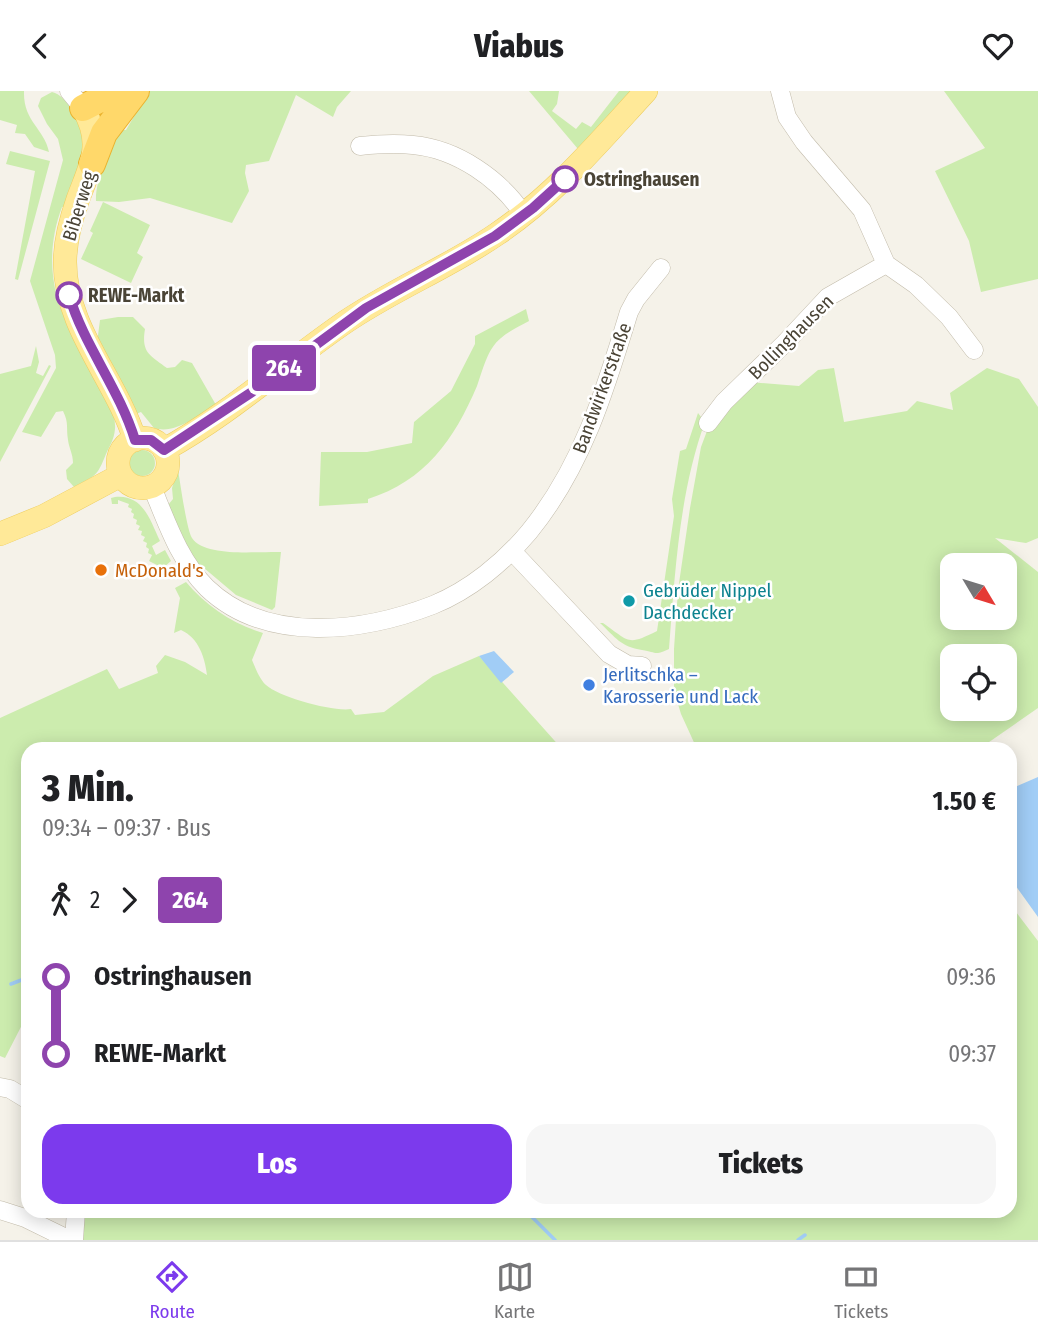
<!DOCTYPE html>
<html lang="de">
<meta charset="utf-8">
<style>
body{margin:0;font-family:"Fira Sans Condensed",sans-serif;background:#f6f6f6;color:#202124;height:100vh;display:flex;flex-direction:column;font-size:26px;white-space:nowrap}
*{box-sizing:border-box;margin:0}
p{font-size:23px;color:#757577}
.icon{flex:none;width:38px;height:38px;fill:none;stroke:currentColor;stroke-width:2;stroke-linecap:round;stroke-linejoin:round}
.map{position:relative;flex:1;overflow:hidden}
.details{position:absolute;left:21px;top:651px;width:996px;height:476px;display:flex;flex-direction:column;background:#fff;border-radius:21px;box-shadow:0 4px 18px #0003}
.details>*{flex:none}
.badge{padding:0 14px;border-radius:5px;font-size:24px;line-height:46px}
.needle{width:46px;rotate:128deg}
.fabs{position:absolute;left:940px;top:462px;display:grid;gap:14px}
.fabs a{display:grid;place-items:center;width:77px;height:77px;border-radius:14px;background:#fff;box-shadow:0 4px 18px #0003;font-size:35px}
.map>.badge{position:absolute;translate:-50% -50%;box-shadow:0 0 0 4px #fff}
.legs{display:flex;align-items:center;gap:10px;height:77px;padding:0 21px;font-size:23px}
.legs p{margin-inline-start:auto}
.headline{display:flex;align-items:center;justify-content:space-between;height:119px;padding:0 21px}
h1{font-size:38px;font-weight:800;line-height:52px}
.action{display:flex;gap:14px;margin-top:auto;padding:14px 21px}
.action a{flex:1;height:80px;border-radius:21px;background:#7c3aed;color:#fff;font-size:28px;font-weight:800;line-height:80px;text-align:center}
.action a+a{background:#f6f6f6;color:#202124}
ul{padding:0 21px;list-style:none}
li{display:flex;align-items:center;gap:24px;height:77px;font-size:26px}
li i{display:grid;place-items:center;width:10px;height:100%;margin:0 9px;background:currentColor}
li i::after{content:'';width:18px;height:18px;margin:-9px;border:5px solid;border-radius:50%;background:#fff}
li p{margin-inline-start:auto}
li:first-child i{background:linear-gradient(#0000 50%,currentColor 0)}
li:last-child i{background:linear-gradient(currentColor 50%,#0000 0)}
header{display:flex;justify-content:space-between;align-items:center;height:91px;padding:0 21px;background:#fff;font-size:32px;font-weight:800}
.dock{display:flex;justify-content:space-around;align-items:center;height:98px;border-top:2px solid #e0e0e0;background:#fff;font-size:19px;color:#757577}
.dock a{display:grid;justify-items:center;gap:4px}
.dock .on{color:#7c3aed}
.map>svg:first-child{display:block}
.green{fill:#ccecae;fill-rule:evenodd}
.water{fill:#a1cdf6}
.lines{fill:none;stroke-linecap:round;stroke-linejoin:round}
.stream{stroke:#a1cdf6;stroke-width:3.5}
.minor-casing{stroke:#c2bbaa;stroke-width:19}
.major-casing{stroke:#edcd5f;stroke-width:24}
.highway-casing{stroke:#eab22e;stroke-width:28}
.minor{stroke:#fff;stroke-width:18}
.major{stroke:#ffe998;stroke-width:23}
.highway{stroke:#ffd86a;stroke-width:26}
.line-1-casing{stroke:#fff;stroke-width:16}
.line-1{stroke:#8e44ad;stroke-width:10}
.stop-1-dot{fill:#fff;stroke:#8e44ad;stroke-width:3.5}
.food-dot{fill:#e8710a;stroke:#fff;stroke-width:2.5}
.culture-dot{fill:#0f9aa8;stroke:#fff;stroke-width:2.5}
.shop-dot{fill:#3f7fe0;stroke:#fff;stroke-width:2.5}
.labels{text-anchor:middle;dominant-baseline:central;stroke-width:5;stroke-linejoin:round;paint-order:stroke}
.stop-label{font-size:19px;font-weight:bold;fill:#4a4436;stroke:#fff;text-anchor:start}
.street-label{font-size:19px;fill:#4a4436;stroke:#fff}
.food-label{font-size:19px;fill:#c56008;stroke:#fff;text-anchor:start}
.culture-label{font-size:19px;fill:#0d838f;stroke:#fff;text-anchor:start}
.shop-label{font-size:19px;fill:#366cbe;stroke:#fff;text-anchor:start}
</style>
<header><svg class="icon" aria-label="back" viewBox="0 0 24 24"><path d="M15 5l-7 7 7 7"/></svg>Viabus<svg class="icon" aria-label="heart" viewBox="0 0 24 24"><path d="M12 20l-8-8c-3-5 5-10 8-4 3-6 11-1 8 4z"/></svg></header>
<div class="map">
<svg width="1038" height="1149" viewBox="0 0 1038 1149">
<rect width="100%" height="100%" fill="#f5f2e9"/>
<path class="green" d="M0,0H24C23,31 44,37 49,61L34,56L25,43L15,42L17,34L0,29Z
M149,0H351L337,16L333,26L296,4L269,70L246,74L245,82L249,100L232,132L150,107L119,111L96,110C95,89 110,58 120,39H126Z
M529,0H559L557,13L552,20L576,38L582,31L591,36L619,0H631L578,58Z
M944,0H1038V188L981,201L969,150L935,80L985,57Z
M52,1C68,4 86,39 87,53C87,63 70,104 66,116H62C51,145 49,176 57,206C61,219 67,234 73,246C87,272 117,309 115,338C114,349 110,354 106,363C97,386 95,385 74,396L67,388L66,379L73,372C73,363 69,357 68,349C66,336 69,332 63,320L56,321L41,346L22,341L56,277L55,264L30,190L63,69L58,48L47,33L38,15L41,7Z
M10,60L50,70L18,189L15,188L35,80L6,73Z
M103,111L150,134L137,162L143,166L131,192L81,168L93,142L90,140Z
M526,218L529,230C520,235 509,240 501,247C487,258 483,279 477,295C454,349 425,390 368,408V412L319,415L321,361H367L412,352L414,331L451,300L475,253V245Z
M118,226H133L145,238C141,262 150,264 167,277L175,276L182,269L192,272L216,314C198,324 175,344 154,337L141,321L136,323L127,302L97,252L100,229Z
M36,255L39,271L36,282L43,285L49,274L51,275L0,371V283L31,275Z
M834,277L844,331L907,320L917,310L953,319L950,302L987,277L1019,288L1038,316V447L1026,452L995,447L1038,481V617L979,658H697L681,623L674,600V558L678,499L690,417L701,356L710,332L748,291L799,295L818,279ZM952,474H1004V527H952ZM952,565H1004V618H952Z
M698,322L705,331C679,402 675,483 669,558C655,565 656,561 642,559C621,556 615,546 600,532H603C630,551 627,555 657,540L674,425L672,408L680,360L686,358Z
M129 372a13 13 0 1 1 26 0a13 13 0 1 1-26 0Z
M178,378C180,391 187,440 192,447C205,467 260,460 281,461L275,516L272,519L236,504L204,477L202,480L190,467L168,414L173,408L172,397Z
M115,406C143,403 150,429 160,450L152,455L156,464L165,459L171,470L163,477L149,470L152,464L148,462L149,458L146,456L147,452L143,450L145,446L141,444L142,440L138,439L140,435L136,433L137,429L133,427L134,423L131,421L132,418L128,416L129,413L118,409V413H112L111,407Z
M186,491C206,515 233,533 263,542L252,569C256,578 259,587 266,594C279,606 333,621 351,618L355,624L384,621L433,585L479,565L562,658H28V932L24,930L5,967L0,965V627L107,578L119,598L158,582L156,575L165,564L185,571L207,584C205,567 199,547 181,539L174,542L180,507L175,497Z
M1010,813L1038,850V1149H80L85,1120H1010Z"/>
<path class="water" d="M494,560L514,581L501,592L479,565Z
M1038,686V826L1010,787V698Z"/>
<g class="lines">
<path class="stream" d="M11,893L24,888L28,889
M526,1120L555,1149
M798,1149L805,1144"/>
<g class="minor-casing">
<path id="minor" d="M69,0L83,17
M780,0L787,26L804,51L862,119L886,173L916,194L949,226L974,259
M360,55C378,53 395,52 413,54C457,58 500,88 524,124
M708,332L724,311L785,252L828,206L886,173
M152,396C167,432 179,469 207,497C267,554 363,541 433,514C470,499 504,471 529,441C582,376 605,300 629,221L636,208L661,177
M512,460L609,563L628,574L642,575
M0,996L10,998L28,1009
M0,1119L25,1127L70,1149
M74,1149L76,1120"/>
</g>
<g class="major-casing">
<path id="major" d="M83,17C104,53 91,73 78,108C71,128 65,150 65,171C65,237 116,288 135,349
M118 372a25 25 0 1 1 50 0a25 25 0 1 1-50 0Z
M164,359C228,324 282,275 341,234C391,199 448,177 497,143C555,104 599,51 646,0
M0,443L44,425L121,384"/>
</g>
<g class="highway-casing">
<path id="highway" d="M83,17L116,0
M92,73L104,42L136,0"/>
</g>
<use href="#minor" class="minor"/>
<use href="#major" class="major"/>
<use href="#highway" class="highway"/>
</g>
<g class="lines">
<g class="line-1-casing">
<path id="line-1" d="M69,204C84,255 119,297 135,349H151L164,359L252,301L366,217L495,145L533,117L565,88"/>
</g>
<use href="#line-1" class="line-1"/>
</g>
<g class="stop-1-dot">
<circle cx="565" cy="88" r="12"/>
<circle cx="69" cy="204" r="12"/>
</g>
<circle class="food-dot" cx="101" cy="479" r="7"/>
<circle class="culture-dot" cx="629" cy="510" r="7"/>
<circle class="shop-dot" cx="589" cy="594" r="7"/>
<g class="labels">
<g class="stop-label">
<text x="584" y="88">Ostringhausen</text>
<text x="88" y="204">REWE-Markt</text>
</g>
<g class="street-label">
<text transform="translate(79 115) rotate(-73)">Biberweg</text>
<text transform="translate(791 246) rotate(-45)">Bollinghausen</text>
<text transform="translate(602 297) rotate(-70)">Bandwirkerstraße</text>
</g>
<g class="food-label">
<text x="115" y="479">McDonald's</text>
</g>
<g class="culture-label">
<text x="643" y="499">Gebrüder Nippel<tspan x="643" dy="22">Dachdecker</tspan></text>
</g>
<g class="shop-label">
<text x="603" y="583">Jerlitschka –<tspan x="603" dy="22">Karosserie und Lack</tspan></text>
</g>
</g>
</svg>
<div class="fabs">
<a><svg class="needle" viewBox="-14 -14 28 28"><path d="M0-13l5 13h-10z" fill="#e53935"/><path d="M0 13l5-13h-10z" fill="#757577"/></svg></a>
<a><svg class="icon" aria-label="locate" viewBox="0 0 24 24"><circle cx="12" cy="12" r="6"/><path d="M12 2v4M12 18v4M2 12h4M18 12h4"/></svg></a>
</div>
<b class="badge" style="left:284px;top:277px;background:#8e44ad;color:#fff">264</b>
<section class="details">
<div class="headline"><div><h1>3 Min.</h1><p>09:34 – 09:37 · Bus</p></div><b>1.50 €</b></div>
<div class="legs"><svg class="icon" aria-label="walk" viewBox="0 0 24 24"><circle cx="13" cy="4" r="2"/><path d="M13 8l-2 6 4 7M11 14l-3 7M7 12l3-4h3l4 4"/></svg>2<svg class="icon" aria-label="forward" viewBox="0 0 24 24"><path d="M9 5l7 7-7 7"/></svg><b class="badge" style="background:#8e44ad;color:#fff">264</b></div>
<ul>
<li><i style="color:#8e44ad"></i><b>Ostringhausen</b><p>09:36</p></li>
<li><i style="color:#8e44ad"></i><b>REWE-Markt</b><p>09:37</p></li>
</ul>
<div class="action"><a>Los</a><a>Tickets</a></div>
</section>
</div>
<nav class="dock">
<a class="on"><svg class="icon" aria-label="directions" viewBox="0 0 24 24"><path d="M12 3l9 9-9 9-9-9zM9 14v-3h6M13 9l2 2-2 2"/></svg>Route</a>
<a><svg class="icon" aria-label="map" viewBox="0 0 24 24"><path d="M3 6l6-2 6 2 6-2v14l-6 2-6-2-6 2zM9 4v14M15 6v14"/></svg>Karte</a>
<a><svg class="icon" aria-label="tickets" viewBox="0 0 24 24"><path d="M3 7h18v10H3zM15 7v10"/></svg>Tickets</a>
</nav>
